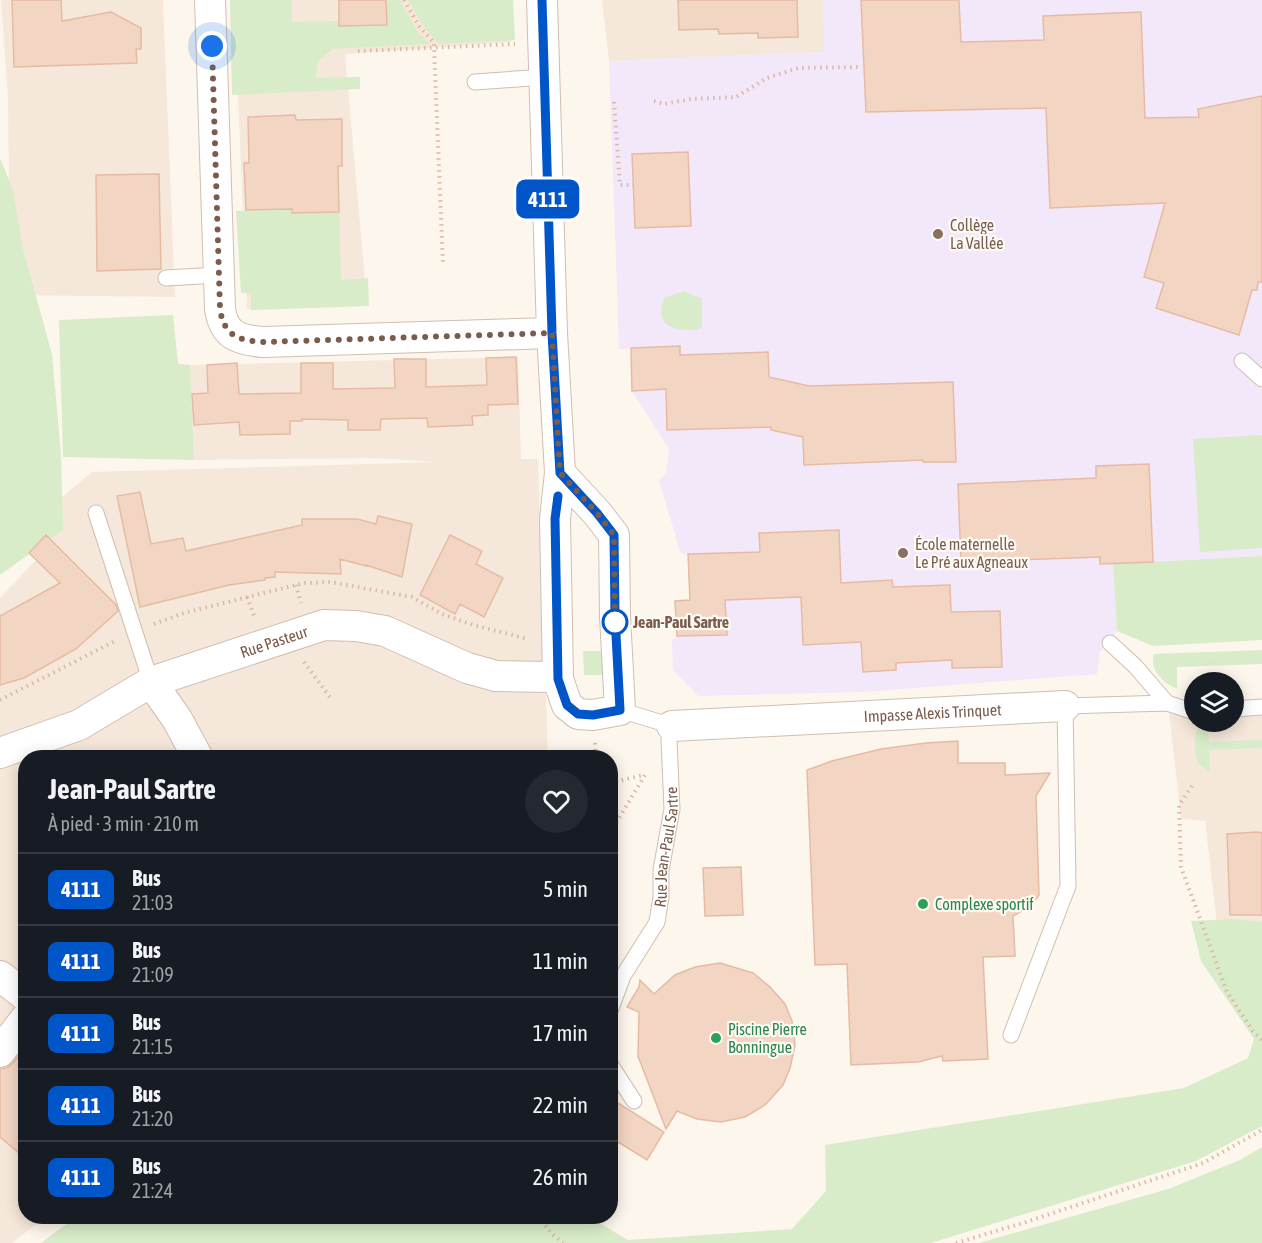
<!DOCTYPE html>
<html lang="fr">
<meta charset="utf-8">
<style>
body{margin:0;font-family:"Asap Condensed",sans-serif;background:#242831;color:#f1f3f6;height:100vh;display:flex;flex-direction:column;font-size:22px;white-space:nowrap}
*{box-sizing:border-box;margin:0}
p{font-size:20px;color:#9ea1a6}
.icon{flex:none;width:33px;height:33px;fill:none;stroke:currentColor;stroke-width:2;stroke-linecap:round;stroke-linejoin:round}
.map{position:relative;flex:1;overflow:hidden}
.drawer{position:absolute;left:18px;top:750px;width:600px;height:474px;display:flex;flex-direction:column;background:#171b24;border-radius:24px;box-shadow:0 3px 15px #0003}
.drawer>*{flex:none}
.badge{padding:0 12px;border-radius:9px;font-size:21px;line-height:39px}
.tools{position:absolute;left:1184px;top:672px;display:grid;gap:12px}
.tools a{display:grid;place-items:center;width:60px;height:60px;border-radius:50%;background:#171b24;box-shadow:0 3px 15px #0003;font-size:30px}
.you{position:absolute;width:30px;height:30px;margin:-15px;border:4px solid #fff;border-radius:50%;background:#1a73e8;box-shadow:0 0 0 9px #1a73e833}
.map>.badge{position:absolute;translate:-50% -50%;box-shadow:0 0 0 3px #fff}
.round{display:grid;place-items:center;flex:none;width:63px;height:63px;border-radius:32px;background:#242831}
.summary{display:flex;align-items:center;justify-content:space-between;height:102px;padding:0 30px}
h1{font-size:28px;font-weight:700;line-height:45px}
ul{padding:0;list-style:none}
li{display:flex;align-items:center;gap:18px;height:72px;padding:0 30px;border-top:2px solid #363941}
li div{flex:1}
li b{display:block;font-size:22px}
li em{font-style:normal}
li .badge{min-width:66px;font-weight:700;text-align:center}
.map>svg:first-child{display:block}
.residential{fill:#f5e8da}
.education{fill:#f3e8fa}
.green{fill:#d8ecc9}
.building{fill:#f3d5c3;stroke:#e6bba3;stroke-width:1.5}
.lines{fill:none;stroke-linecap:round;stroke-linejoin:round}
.lane-casing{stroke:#d1beb0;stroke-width:17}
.street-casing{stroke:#d1beb0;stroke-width:32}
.path{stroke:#d9b8a5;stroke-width:4;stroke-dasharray:1.5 4.5;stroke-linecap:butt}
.lane{stroke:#fff;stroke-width:15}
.street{stroke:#fff;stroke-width:30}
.line-casing{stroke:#fff;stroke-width:14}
.line{stroke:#0055c8;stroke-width:9}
.walk{stroke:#7a5c4d;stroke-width:6;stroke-dasharray:0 10.8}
.education-dot{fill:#8d6e63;stroke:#fffaf3;stroke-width:2}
.stop-dot{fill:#fff;stroke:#0055c8;stroke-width:3}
.leisure-dot{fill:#2e9e5b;stroke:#fffaf3;stroke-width:2}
.labels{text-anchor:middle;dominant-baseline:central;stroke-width:4.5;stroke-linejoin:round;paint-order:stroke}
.education-label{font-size:16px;fill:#785e54;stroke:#fffaf3;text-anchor:start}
.stop-label{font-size:16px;font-weight:bold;fill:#7a5c4d;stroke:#fffaf3;text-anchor:start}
.street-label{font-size:16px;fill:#7a5c4d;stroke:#fffaf3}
.leisure-label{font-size:16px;fill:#27864d;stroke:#fffaf3;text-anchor:start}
</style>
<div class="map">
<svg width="1262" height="1243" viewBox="0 0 1262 1243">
<rect width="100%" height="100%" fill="#fdf6ec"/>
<path class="residential" d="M1,0H163L175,297L10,295L8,98Z
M234,0H510L511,42L345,54L367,303L247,309Z
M602,0H823L825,52L609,61Z
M518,357L521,459H538L548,757L26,758V1216L45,1217L12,1243H0V598L36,560L15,537L92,472L436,462L376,458L194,460L190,365Z
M1168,703L1194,704V722H1233V706L1262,707V942H1219L1205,821L1181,819Z"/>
<path class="education" d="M823,0H1262V556L1114,564L1117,631L1100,652L1097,674L863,692L698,696L673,670L672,640L677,636L675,601L689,600L688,554H681L659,481L666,473L669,449L632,391L631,349H619L609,61L824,52Z"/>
<path class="green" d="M230,0H291L292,22L339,21L386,0H400L418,32L430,44L333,49L318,61L316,78L360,77V89L232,95Z
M408,0H513L515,40L438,44L422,24Z
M0,158L13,190L23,249L52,354L61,454L63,530L0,575Z
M292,209V213L339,212L341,280L368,278L369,306L251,310V293H241L236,211Z
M684,291L702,299V326L698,330C674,330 654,328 664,298Z
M173,315L178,364L190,365L194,460L63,457L59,320Z
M1262,435V548L1200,552L1193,439Z
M1262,556V640L1153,646L1117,631L1113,564Z
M1262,650V664L1177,667V689C1163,683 1149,670 1154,654Z
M583,651H606V675H584Z
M1207,722L1209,742L1262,740V748L1209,750L1210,772L1198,763C1194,751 1191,725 1207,722Z
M1232,919L1262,922V1126L1196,1161L931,1243H41L77,1216H588L628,1240L792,1229L826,1191L825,1145L1184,1088L1248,1058L1254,1039L1201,961L1191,921Z
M1262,1147V1243H979L1168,1189L1240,1160Z"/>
<path class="building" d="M12,0H61L62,21L111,12L141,28V49H136L137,63L14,67Z
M339,0H386L387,25L339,26Z
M678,0H797L798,37L758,38V33L719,34L718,29L679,30Z
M861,0H959L961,42L1044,40L1043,16L1141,12L1145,118L1199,117L1198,109L1262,96V282H1258L1257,290H1252L1239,335L1156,308L1164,283L1144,277L1165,203L1050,208L1046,108L866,112Z
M295,115L296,120L342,119V166H338L339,212L292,213V209L246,210L244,163H249L248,117Z
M688,152L691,226L635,228L632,154Z
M159,174L161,269L97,271L96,175Z
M680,346V355L768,352L769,377L809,386L953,382L956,462H923V460L804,465L803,437L771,430V427L667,430L666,389L632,391L631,348Z
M516,357L518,404L488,405V415L472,416L473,425L428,427L427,418L381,419L380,430H348V420L302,419V421H290V434L240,435L239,422L194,425L192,394L208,393L207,365L237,363L239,394L301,393V363H333V389L395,388L394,359H426V387L487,385L486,358Z
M1149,464L1153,562L1100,564V557L961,562L958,484L1096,478V466Z
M140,492L151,544L183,538L186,551L302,525V519H357L376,524L378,516L412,524L402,577L366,565V566L340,559L341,574L275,572V577L265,578V580L229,585L140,607L117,496Z
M839,530L841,583L892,580L893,587L950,585L951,612L1000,611L1002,667L952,668V660L896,663V670L863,672L861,642L803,645L801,597L725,600L727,635L677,636L675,601L690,600L688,554L760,552L759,533Z
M46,535L116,605L118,611L76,649L24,678L0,685V616L60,583L29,553Z
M450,535L482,551L476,564L503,578L484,617L460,604L455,614L420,595Z
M958,741V763H1005V775L1050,773L1036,796L1039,895L1032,905L1013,916L1015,956L983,957L988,1059L943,1061L942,1056L918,1062L851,1065L847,964L815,965L807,770L832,761L881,749L926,743Z
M1257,832L1262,833V915H1230L1227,834Z
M741,867L743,915L705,916L703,868Z
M720,963L753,973L770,987L785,1004L792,1021L795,1045L790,1068L783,1085L765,1105L745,1117L721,1122L697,1119L677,1111L666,1129L638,1056L639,1012L627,1007L639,987L640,980L654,994L675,975L695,967Z
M26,1047V1159L0,1137V1069L7,1068L13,1063Z
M610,1098L664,1132L647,1160L610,1137Z"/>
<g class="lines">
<g class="lane-casing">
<g id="lane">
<path d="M475,82L544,77"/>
<path d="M166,278L219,275"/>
<path d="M1242,361L1262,379"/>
<path d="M96,513L151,682"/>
<path d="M1110,643L1135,666L1167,703"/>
<path d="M1233,709L1262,707"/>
<path id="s1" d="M610,1011L623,976L657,922L661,897V870L672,809L669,740L672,726L620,710"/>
<path d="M1011,1035L1068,886L1065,706L1167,703L1194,712"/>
<path d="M610,1064L634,1101"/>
</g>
</g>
<g class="street-casing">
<g id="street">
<path d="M210,0L220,309C224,336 239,340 263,342L552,333"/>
<path d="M542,0L552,333L560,473L555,519L558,679L567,705L578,714L593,715L620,710L615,616L614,535L597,513L560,473"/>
<path d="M151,682L177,719L198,758"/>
<path id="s2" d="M672,726L1065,706"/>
<path id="s3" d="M0,753L79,725L151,682L324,625L356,626L385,631L467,668L496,676L547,677L558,679"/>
<path d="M0,976L26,996"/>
<path d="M0,1052L26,1018"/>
</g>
</g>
<path class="path" d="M404,0L419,26L434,43V47L443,265
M358,51L515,44
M654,101L664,104L691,99L736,97L767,78L798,68L860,67
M614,102L620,185H633
M296,585L301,603
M247,597L255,618
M154,624L184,613L304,583L330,582L412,597L442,614L473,625L528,639
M304,662L332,700
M0,700L115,641
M595,743L596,758
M610,783L644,775
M1192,786L1179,805L1181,867L1227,992L1253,1031L1262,1040
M610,833L645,775
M538,1216L552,1234L563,1243
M956,1243L1026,1222L1203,1163L1262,1130"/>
<use href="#lane" class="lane"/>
<use href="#street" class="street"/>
</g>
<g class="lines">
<g class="line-casing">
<path id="line" d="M542,0L552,333L560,473L597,513L614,535L615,616L620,710L593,715L578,714L567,705L558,679L555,519L558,496"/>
</g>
<use href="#line" class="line"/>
<path class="walk" d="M212,46L220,309C224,336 238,340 263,342L552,333L560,473L597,513L614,535L615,622"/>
</g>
<g class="education-dot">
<circle cx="938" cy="234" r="6"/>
<circle cx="903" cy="553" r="6"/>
</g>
<circle class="stop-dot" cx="615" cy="622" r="12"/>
<g class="leisure-dot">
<circle cx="923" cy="904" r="6"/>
<circle cx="716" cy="1038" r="6"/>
</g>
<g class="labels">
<g class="education-label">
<text x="950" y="225">Collège<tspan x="950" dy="18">La Vallée</tspan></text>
<text x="915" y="544">École maternelle<tspan x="915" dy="18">Le Pré aux Agneaux</tspan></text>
</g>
<g class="stop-label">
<text x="633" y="622">Jean-Paul Sartre</text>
</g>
<g class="street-label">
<text stroke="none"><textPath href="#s3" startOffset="297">Rue Pasteur</textPath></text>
<text stroke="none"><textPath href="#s2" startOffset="261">Impasse Alexis Trinquet</textPath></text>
<text stroke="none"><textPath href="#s1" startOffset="177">Rue Jean-Paul Sartre</textPath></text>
</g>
<g class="leisure-label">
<text x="935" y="904">Complexe sportif</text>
<text x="728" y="1029">Piscine Pierre<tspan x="728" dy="18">Bonningue</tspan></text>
</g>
</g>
</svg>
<div class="tools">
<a><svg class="icon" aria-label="layers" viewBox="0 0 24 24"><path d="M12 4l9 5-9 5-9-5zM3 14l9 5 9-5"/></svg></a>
</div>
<div class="you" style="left:212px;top:46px"></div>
<b class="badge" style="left:548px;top:199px;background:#0055c8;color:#fff">4111</b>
<section class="drawer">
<div class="summary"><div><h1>Jean-Paul Sartre</h1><p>À pied · 3 min · 210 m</p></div><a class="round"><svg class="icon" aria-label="heart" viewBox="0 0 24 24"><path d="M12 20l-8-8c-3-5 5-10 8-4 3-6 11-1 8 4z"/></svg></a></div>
<ul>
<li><span class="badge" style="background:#0055c8;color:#fff">4111</span><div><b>Bus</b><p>21:03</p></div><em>5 min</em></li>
<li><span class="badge" style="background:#0055c8;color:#fff">4111</span><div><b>Bus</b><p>21:09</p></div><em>11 min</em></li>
<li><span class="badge" style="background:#0055c8;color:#fff">4111</span><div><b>Bus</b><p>21:15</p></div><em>17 min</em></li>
<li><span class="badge" style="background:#0055c8;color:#fff">4111</span><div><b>Bus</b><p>21:20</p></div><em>22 min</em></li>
<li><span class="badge" style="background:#0055c8;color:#fff">4111</span><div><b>Bus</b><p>21:24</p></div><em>26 min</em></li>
</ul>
</section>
</div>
